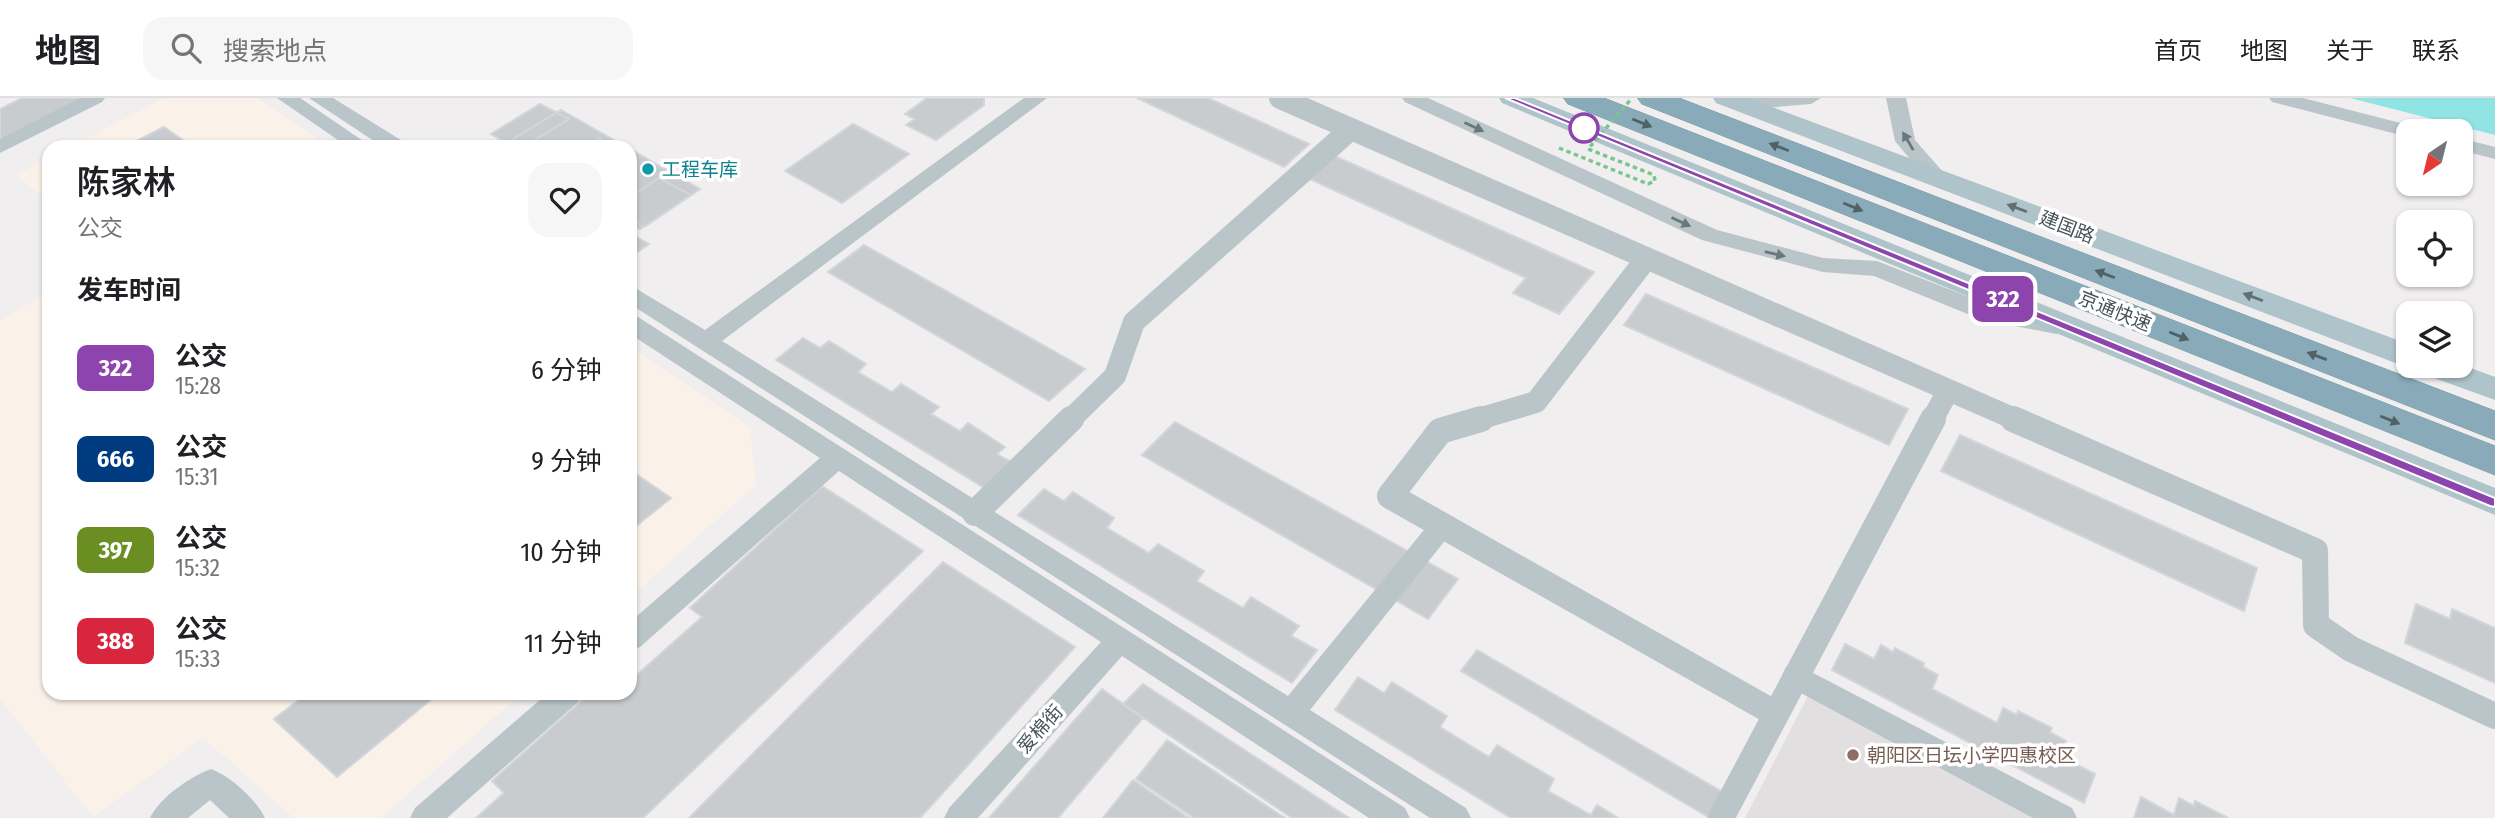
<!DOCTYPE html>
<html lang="zh">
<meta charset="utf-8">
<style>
body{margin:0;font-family:"Fira Sans Condensed","Noto Sans SC",sans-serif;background:#f6f6f6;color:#202124;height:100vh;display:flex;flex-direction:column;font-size:26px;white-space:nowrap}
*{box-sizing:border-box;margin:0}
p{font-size:23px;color:#757577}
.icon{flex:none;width:38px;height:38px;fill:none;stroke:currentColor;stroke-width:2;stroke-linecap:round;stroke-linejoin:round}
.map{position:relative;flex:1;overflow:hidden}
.side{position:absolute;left:42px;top:42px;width:595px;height:560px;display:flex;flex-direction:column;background:#fff;border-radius:21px;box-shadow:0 2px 5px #0004}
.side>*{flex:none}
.badge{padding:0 14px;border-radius:10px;font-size:24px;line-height:46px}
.needle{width:46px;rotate:215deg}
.buttons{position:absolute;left:2396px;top:21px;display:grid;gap:14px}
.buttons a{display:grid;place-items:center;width:77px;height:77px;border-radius:14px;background:#fff;box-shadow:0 2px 5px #0004;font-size:35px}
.map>.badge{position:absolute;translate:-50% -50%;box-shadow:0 0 0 4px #fff}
h2{padding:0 35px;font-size:26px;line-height:63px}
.round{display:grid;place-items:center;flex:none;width:74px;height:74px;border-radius:21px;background:#f6f6f6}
.head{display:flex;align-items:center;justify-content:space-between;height:119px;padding:0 35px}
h1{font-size:33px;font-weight:600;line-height:52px}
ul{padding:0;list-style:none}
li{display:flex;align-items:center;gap:21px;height:91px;padding:0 35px}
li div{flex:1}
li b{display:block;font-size:26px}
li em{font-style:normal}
li .badge{min-width:77px;font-weight:700;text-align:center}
header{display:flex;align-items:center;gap:42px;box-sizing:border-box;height:98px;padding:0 35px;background:#fff;border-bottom:2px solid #e0e0e0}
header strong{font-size:33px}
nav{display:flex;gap:38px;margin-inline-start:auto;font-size:24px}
.search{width:490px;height:63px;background:#f6f6f6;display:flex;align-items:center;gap:18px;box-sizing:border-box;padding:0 24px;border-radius:21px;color:#757577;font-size:26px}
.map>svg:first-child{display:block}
.commercial{fill:#faf1e8}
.education{fill:#e1dfe0}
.water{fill:#90e4e3}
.building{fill:#c8cccf;stroke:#d2d5d9;stroke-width:2}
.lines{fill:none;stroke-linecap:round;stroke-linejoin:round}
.highway-casing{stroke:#7496a4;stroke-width:1}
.minor{fill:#bac5c9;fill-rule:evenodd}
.major{fill:#afc3ca;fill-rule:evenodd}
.highway{fill:#89abb9;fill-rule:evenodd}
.path-bridge{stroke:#7ac690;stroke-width:3.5;stroke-dasharray:4.5 3.5;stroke-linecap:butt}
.minor-bridge-far1{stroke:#bac5c9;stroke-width:22}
.minor-bridge{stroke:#bac5c9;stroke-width:26}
.oneway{fill:#516267}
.oneway2{fill:#6a777b}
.oneway3{fill:#617075}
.line{fill:#8e44ad;stroke:#fff;stroke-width:2}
.stop-dot{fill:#fff;stroke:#8e44ad;stroke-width:3.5}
.culture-dot{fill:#0f9aa8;stroke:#fff;stroke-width:2.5}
.education-dot{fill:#8d6e63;stroke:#fff;stroke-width:2.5}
.labels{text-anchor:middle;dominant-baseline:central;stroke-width:7;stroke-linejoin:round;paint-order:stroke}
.culture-label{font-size:19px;fill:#0d838f;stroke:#fff;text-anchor:start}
.street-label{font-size:19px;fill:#475559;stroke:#fff}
.education-label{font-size:19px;fill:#785e54;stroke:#fff;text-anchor:start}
</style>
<header>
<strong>地图</strong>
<div class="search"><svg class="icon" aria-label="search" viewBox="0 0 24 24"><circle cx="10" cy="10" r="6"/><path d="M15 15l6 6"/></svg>搜索地点</div>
<nav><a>首页</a><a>地图</a><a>关于</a><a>联系</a></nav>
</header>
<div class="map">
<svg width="2495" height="720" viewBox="0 0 2495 720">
<rect width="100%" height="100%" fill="#f0eeee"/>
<path class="commercial" d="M164,0H257L330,49H70Z
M49,60V104L16,77Z
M49,193V595H522L381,720H294L203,640L93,719L0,601V223Z
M630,249L750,329L756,387L630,499Z"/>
<path class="education" d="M1810,594L2048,720H1745Z"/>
<path class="water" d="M2350,0H2495V37Z"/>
<path class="building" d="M22,0H91L0,46V11Z
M927,0H984V7L936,42L906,27L915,21L905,16Z
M1137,0H1208L1309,46L1284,69Z
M540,6L569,21L523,49H514L491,36Z
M561,12L626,49H509L505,46Z
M853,26L909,56L842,105L785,73Z
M164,29L193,49H125Z
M599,40L616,49H584Z
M630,51L700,91L644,129L630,121Z
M1328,55L1594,174L1559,216L1513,195L1526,180L1303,78Z
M659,80L691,97L640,131L630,125V99Z
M630,135L649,146L630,159Z
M864,147L1050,251L1085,271L1049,303L828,174Z
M1646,196L1908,311L1889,347L1624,227Z
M803,240L820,250L829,243L866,266L858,274L892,294L901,286L939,309L931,316L960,333L968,325L1005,349L997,356L1013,365L986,391L776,262Z
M1175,324L1458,481L1428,521L1142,357Z
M1960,337L2257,470L2244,513L1941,373Z
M630,372L671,400L630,433Z
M822,388L923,453L643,720H476L504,695L492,683L590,595H630V583L702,519L690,510Z
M1044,391L1064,403L1073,394L1114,420L1107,430L1149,455L1158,446L1204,473L1197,483L1243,510L1251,499L1299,528L1291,538L1317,552L1292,585L1018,417Z
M943,464L1075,549L920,720H689Z
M2416,506L2450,521L2452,511L2495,530V585L2405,545Z
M1845,546L1874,561L1881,547L1893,554L1895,550L1924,565L1923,569L1938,577L1932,591L1997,625L2003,610L2017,617L2018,613L2052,630L2050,634L2066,643L2060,658L2095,676L2084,705L1832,572Z
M1477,552L1738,703L1710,720L1461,573Z
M1358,579L1384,595L1392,584L1447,618L1440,629L1489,659L1497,647L1554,681L1548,693L1591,717L1597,707L1618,720H1511L1335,612Z
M1143,586L1349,720H1292L1123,606Z
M1102,591L1143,620L1058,720H989Z
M308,595H439L337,679L274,621Z
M1167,642L1285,720H1194L1136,681Z
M1133,682L1189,720H1103Z
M2141,699L2174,717L2179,700L2194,708L2195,703L2228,720H2134Z"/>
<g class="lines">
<g class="highway-casing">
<path id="highway" d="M1564,0H1604L2495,348V377L1568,6Z
M1638,0H1679L2495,313V342L1642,6Z"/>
</g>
<path class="minor" d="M80,0H105L102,4L0,55V41Z
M277,0H300L372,49H348Z
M309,0H333L404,44L407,49H383Z
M1024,0H1047L722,243L1288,598L1433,421L1442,418L1451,421L1455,428L1451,435L1310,612L1466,710L1471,720H1430L630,206V187L705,232Z
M1402,0H1428L1717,132L1823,160L1877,163L1992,208L2056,220L2064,222L2067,228L2064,234L2056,236L1980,221L1874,178L1823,174L1702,142L1405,4Z
M1742,0H1821L1811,6L1742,12L1735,10L1732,6L1735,2Z
M1886,0H1906L1915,42L1943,74L1946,79L1943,84H1929L1895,43Z
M2269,0H2303L2416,29L2419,33H2408V39L2272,4Z
M2460,40L2495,49V61L2460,52Z
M630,217L638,219L1405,710L1410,720H1369L1122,558L978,720H944L949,710L1101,544L839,373L640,549L630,553V524L820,360L630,236Z
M1796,566L2072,710L2077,720H2033L1786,587L1782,578L1786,569Z
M548,595H582L578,604L447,720H410L415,710Z
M211,671C230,678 256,701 265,720H229L210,702L188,720H150C159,700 191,678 211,671Z"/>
<path class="major" d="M1499,0H1533L2495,390V417L1502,5Z
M1713,0H1748L2408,246V268H2412L2398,266L1716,5Z
M2460,266L2495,279V302L2423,276L2419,268Z"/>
<use href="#highway" class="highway"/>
<path class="path-bridge" d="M1559,50L1648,86L1655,83L1654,77L1588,51L1632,0"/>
<path class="minor-bridge-far1" d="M1280,0L2017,322
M1070,322L1115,278L1134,224L1351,31
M1475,322L1536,304L1646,161
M1932,322L1948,293"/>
<path class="minor-bridge" d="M1481,321L1440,333L1390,398L1776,616
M2013,321L2315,453L2316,527L2351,551L2495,618
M975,415L1071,321
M1721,720L1933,321"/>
</g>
<defs><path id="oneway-solid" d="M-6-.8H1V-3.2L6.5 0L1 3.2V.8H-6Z" transform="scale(1.75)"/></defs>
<g class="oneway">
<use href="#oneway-solid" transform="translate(1642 25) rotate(22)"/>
<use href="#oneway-solid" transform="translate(1779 49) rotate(-159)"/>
<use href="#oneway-solid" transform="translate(1853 109) rotate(22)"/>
<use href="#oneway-solid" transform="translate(2105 176) rotate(-159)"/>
<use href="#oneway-solid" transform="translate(2179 238) rotate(22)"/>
<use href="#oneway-solid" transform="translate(2317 258) rotate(-159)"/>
<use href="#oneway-solid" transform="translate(2390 322) rotate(22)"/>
</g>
<g class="oneway2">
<use href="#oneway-solid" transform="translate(1474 29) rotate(25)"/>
<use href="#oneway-solid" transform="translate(1908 43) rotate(-120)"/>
<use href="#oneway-solid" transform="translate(1681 124) rotate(25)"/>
<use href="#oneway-solid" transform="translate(1775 156) rotate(13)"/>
</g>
<g class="oneway3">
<use href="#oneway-solid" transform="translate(2017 110) rotate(-159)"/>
<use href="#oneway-solid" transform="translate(2253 199) rotate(-159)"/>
</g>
<path class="line" d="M1505,0H1515L2495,400V409L2490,408Z"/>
<circle class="stop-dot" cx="1584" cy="30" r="14"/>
<circle class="culture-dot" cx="648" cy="71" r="7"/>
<circle class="education-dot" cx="1853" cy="657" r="7"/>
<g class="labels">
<g class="culture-label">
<text x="662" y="71">工程车库</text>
</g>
<g class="street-label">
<text transform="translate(2067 129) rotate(21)">建国路</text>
<text transform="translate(2115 213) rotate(22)">京通快速</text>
<text transform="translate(1040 631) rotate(-48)">爱棉街</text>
</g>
<g class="education-label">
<text x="1867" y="657">朝阳区日坛小学四惠校区</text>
</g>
</g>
</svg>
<div class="buttons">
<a><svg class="needle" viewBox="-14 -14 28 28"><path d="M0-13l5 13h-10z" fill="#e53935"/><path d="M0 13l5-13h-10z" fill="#757577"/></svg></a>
<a><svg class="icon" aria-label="locate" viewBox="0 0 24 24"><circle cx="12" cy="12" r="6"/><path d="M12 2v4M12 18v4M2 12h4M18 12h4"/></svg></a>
<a><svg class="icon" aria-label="layers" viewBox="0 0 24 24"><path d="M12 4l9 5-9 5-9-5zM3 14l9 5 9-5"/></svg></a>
</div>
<b class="badge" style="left:2003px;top:201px;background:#8e44ad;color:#fff">322</b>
<section class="side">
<div class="head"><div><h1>陈家林</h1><p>公交</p></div><a class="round"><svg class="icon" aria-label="heart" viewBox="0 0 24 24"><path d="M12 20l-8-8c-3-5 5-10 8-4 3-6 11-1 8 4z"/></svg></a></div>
<h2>发车时间</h2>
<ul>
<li><span class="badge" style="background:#8e44ad;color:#fff">322</span><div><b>公交</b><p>15:28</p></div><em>6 分钟</em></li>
<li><span class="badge" style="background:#003b80;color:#fff">666</span><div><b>公交</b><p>15:31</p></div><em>9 分钟</em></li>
<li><span class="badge" style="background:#6b8e23;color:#fff">397</span><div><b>公交</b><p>15:32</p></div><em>10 分钟</em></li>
<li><span class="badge" style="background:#d7263d;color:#fff">388</span><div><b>公交</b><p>15:33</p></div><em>11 分钟</em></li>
</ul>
</section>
</div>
